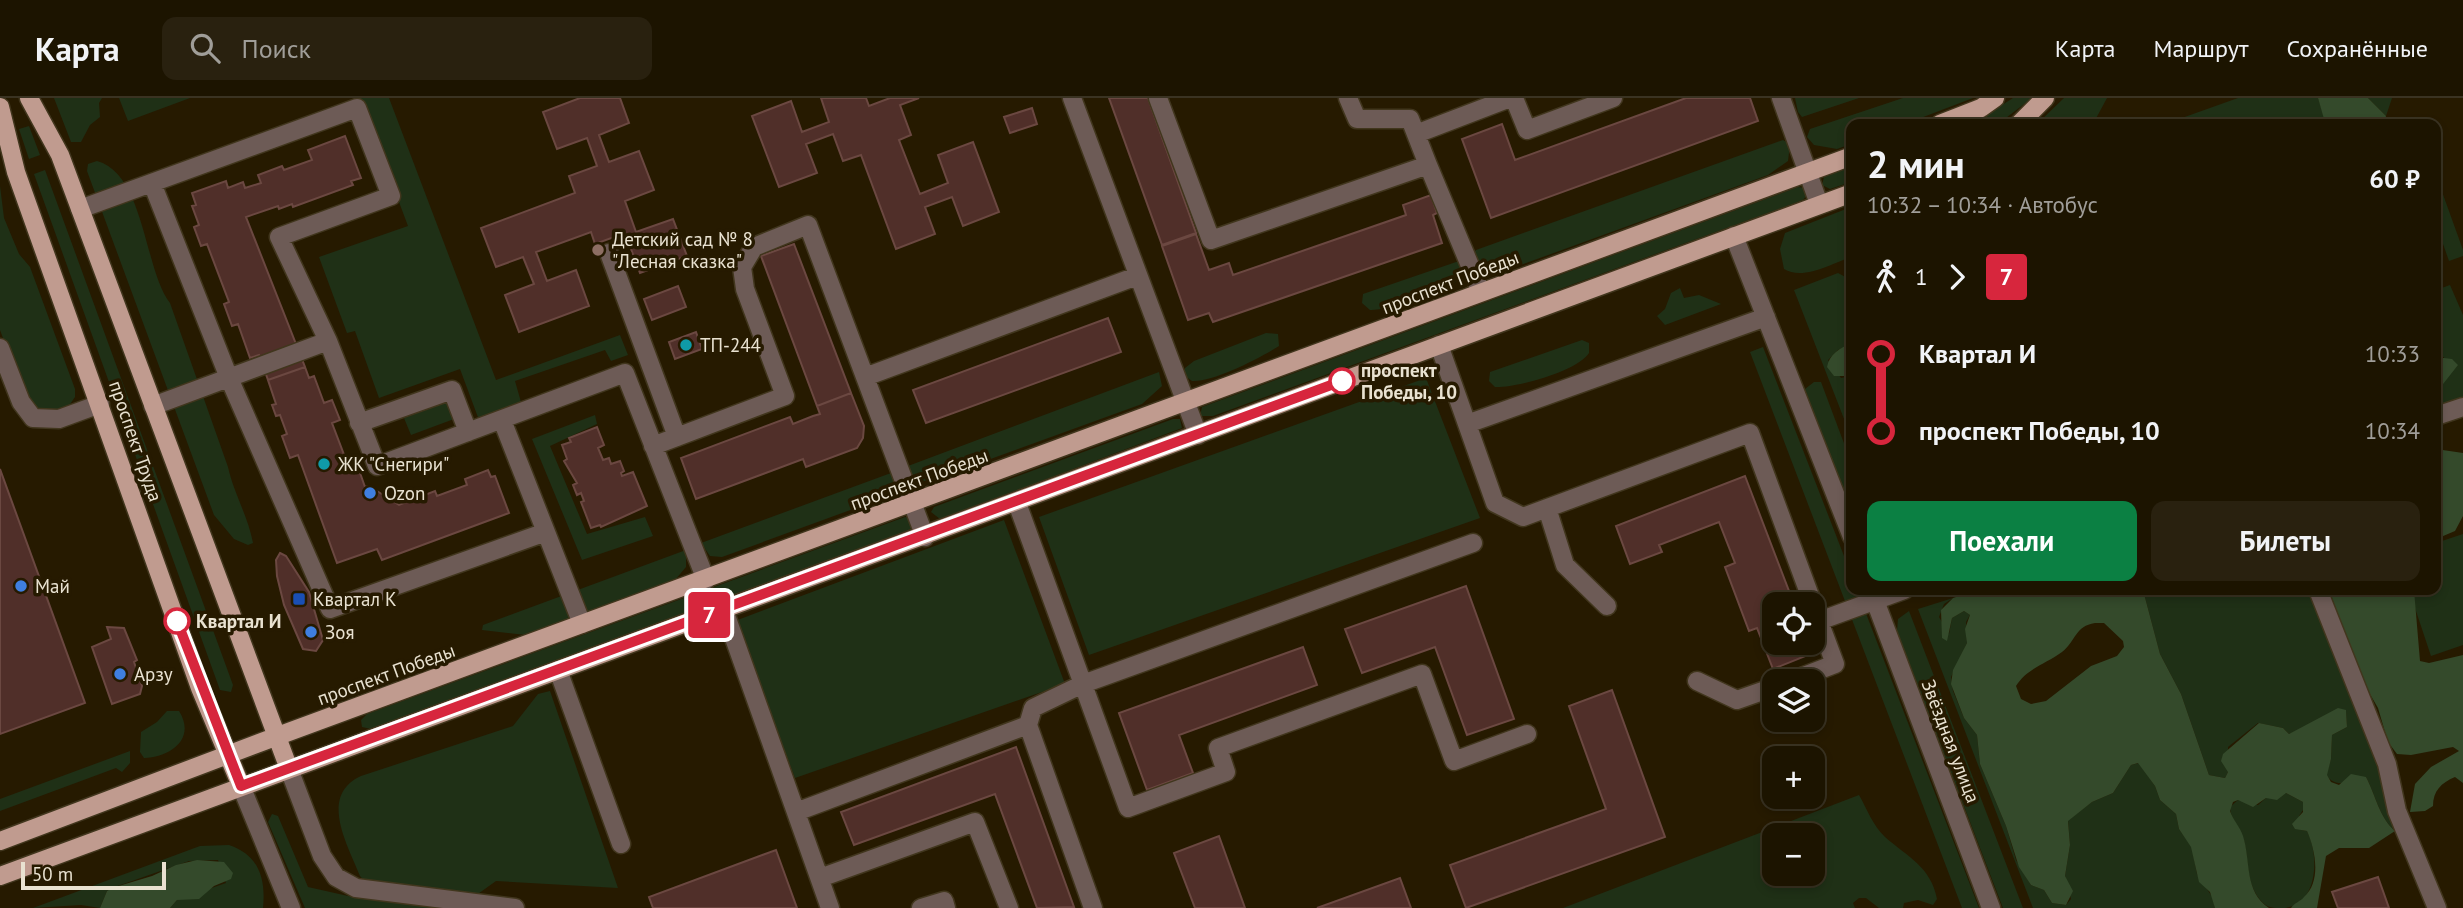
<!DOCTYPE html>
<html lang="ru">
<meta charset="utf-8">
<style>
body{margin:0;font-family:"PT Sans",sans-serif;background:#29210f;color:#f1f3f6;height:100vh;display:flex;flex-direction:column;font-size:26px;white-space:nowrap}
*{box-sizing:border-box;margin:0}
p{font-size:23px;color:#a09e99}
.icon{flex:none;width:38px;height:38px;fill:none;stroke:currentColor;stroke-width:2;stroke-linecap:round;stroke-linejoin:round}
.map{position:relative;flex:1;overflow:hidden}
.panel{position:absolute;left:1846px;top:21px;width:595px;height:476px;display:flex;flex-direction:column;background:#1c1400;border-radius:14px;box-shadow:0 4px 10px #0003,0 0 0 2px #3a3322}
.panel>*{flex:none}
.badge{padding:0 14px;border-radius:5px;font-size:24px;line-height:46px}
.controls{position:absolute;left:1762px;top:494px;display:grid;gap:14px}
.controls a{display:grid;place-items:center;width:63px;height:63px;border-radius:14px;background:#1c1400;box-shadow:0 4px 10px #0003,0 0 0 2px #3a3322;font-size:35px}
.scale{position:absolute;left:21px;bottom:18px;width:145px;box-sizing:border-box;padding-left:7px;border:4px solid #e9e2d1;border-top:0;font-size:19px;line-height:24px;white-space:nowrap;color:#e9e2d1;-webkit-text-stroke:5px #261a00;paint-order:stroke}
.map>.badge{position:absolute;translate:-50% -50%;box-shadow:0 0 0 4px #fff}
.legs{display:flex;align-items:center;gap:10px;height:77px;padding:0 21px;font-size:23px}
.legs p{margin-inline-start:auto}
.headline{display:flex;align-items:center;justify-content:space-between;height:119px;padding:0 21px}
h1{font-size:38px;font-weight:800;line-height:52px}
.action{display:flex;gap:14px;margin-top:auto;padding:14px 21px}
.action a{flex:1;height:80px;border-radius:14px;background:#0b8043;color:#fff;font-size:28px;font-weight:800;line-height:80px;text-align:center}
.action a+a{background:#29210f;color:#f1f3f6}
ul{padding:0 21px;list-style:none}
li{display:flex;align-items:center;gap:24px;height:77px;font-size:26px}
li i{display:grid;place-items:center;width:10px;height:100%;margin:0 9px;background:currentColor}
li i::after{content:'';width:18px;height:18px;margin:-9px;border:5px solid;border-radius:50%;background:#1c1400}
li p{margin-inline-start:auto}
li:first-child i{background:linear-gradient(#0000 50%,currentColor 0)}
li:last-child i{background:linear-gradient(currentColor 50%,#0000 0)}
header{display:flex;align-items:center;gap:42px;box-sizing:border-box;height:98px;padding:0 35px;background:#1c1400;border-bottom:2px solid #3a3322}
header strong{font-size:33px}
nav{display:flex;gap:38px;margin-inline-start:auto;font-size:24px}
.search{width:490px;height:63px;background:#29210f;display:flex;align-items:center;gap:18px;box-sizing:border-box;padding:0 24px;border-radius:14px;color:#a09e99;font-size:26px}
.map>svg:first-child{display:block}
.green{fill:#1f3016;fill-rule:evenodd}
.forest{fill:#344a2b;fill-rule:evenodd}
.building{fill:#502f29;stroke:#6b4841;stroke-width:2}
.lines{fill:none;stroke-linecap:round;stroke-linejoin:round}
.minor-casing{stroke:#41361d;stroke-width:21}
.major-casing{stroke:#41361d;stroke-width:21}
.minor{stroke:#6d5b56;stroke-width:18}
.major{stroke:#c09b8f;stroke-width:18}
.line-1-casing{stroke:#fff;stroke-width:16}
.line-1{stroke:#d7263d;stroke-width:10}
.education-dot{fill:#8d6e63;stroke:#261a00;stroke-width:2.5}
.culture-dot{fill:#0f9aa8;stroke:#261a00;stroke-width:2.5}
.stop-1-dot{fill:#fff;stroke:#d7263d;stroke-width:3.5}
.shop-dot{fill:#3f7fe0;stroke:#261a00;stroke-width:2.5}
.transit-dot{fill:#1a4fb4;stroke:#261a00;stroke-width:2.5}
.labels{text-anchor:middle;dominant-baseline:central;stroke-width:7;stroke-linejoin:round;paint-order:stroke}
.poi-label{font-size:19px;fill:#e9e2d1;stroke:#261a00;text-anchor:start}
.street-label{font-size:19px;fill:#e9e2d1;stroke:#261a00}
.stop-label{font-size:19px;font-weight:bold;fill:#e9e2d1;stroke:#261a00;text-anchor:start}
</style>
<header>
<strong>Карта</strong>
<div class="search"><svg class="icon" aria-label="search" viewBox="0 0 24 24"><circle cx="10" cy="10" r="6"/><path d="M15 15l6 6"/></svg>Поиск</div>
<nav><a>Карта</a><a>Маршрут</a><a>Сохранённые</a></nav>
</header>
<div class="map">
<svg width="2463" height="810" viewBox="0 0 2463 810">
<rect width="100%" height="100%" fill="#261a00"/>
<path class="green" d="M54,0H102L99,5L100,19L90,27L81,44H71Z
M119,0H190L128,23Z
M360,0H389L496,282L620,237L628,257L611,263L605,252L515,283L521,304L479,322L460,271L379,300L355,233L347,235L319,159L408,128Z
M1795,0H1859L1802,19L1798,14Z
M1903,0H1973L1905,26H1852L1851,46L1837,51L1814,47L1807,39L1810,31Z
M2013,0H2032L1998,26H1972Z
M2064,0H2107L2093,26H2037Z
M2238,0H2318L2322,12L2351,21L2353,26H2165Z
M2368,0H2392L2386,18Z
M29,28L40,57L29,61L19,31Z
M1783,42L1790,46L1788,63L1768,77L1496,176L1477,170L1473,156L1476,152Z
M97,63C145,76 144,172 170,205L228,369C234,396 248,418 253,445L248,447L234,441L214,417L87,73L88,66Z
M1851,69V84L1830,91L1822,87L1824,79Z
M45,72L233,587L231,594L220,592L34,76Z
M2436,77L2463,152V158L2449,163L2436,126Z
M0,88L4,120L19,156L30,169L75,291V299L66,312L47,314L33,309L24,296L0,232Z
M1798,89L1805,90L1807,97L1803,102L1213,318H1200L1202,309Z
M1851,109V159C1833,165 1803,183 1784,171L1780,151L1785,135Z
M1459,163L1462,176C1454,195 1390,212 1370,212L1362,205L1363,196Z
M1838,175L1851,182V246L1838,252L1828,262L1841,280L1851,278V324L1846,326L1794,192Z
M2450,187L2463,217V299L2436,308L2444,259H2436V192Z
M1680,190L1684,200L1699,197L1721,206L1665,227L1657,218L1665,211L1671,195Z
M1266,235L1278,236L1279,248C1260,260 1214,284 1192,283L1185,278V270L1194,263Z
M1582,242L1589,245V255C1578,273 1516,290 1495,289L1489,283L1490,274Z
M1763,249L1851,476L1852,492H1857L1979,810H1962L1750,254Z
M1159,274L1162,288L1142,306L933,382L924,383L910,378L908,368Z
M1426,280L1480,420L1089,557L1039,419Z
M1814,284H1821L1851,364V414L1805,291Z
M448,304L454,321L411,337L404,320Z
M595,317L597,326L550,348L587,436L645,419L653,438L582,462L532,341Z
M1173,321H1180L1182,330L940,421L931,414L934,409Z
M891,375L894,386L886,399L722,459L710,458L701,445Z
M905,419L911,421L912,429L906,435L371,631L362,629L361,622L367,616Z
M1004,422L1065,586L795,680L735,523Z
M2463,436V547L2431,558L2409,492H2436V445Z
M686,452V469L675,482L526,537L482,532L483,527Z
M2143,492H2311L2370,634L2395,733C2379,719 2376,698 2366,679C2351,682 2337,692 2326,677L2331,661L2332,637L2347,629L2346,613L2289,636L2283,630L2258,625L2228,649V674L2225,680L2209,677L2181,596L2160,556Z
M1953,500L1944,506L1939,519L1949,536L1952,520L1964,513L1970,517L1966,524L1967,545L1951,579L1953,593L1964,620L1977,637L1980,666L2006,728L2016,762L2031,787L2044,792L2052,805L2066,807L2071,801L2065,778L2070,747L2068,722L2092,704L2113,695L2131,667L2139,665L2155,688L2160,702L2176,716L2179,731L2192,749L2197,776L2213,800L2215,810H2033L1918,511Z
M1909,513L2023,810H2003L1897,533L1898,521Z
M550,593L618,790L496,783L475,798L365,784L360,778C348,747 318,698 361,678L513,628L538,596Z
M167,613H179C196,640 172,659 144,660L140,654L141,634L157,624Z
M130,653V665L122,674L116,670L0,713V701Z
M2286,695L2303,704L2305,709L2299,718L2301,732L2307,733C2320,757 2318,810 2282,810C2273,810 2268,810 2262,804C2246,787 2249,764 2244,743C2240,730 2230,721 2230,709L2238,702L2258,707L2266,700Z
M1859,697C1867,711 1873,728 1885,739C1908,759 1931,769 1937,801L1933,807L1918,802L1904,805L1903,810H1879L1866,800H1859L1853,805L1855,810H1563ZM1774,737H1813V775H1774Z
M272,716L278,718L308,789L348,798L446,810H305L268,724Z
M229,747C259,757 266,781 263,810H170L177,802L226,785L218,762L189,763L112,790L107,793L100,810L81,807L33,810L200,748Z"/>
<path class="forest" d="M2318,0H2368L2386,18L2384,26H2353L2350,21L2330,24L2324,21Z
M1851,246V278H1834L1827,269C1829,257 1840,249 1851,246Z
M2436,259L2452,261L2458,267L2436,295Z
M2436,351L2463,355V418L2455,433L2436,441Z
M1977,492H2143L2160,556L2181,596L2209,677L2225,680L2228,674L2221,663L2223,656L2259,625L2283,630L2289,636L2338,610L2346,612L2347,629L2332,637L2331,661L2327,677L2331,684L2339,687L2351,676L2366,679C2376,698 2379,719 2395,733L2369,750H2339L2326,758L2317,810H2291C2295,804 2300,804 2304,799C2322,783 2315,751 2307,733L2295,731L2292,726L2303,714V704L2286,695L2277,702L2266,700L2253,709L2238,702L2233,704L2230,713C2233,722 2240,729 2243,738C2251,763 2244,794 2269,810H2215L2210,794L2199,784L2191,749L2179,731L2176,716L2160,702L2155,688L2138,665L2131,667L2113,695L2092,704L2068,723L2070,747L2065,778L2073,793L2066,807L2052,805L2044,792L2031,787L2019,769L2006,728L1980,666L1977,637L1964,620L1951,586L1953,572L1967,545L1965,531L1970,517L1964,513L1952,520L1947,543L1942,540L1941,512L1953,500ZM2095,525H2104L2123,543L2124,549L2117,558L2091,568L2046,603L2031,606L2021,601L2016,588C2027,570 2046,566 2062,554C2076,543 2075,528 2095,525Z
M2329,492H2414L2420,563L2429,565L2463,557V685L2455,679C2441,685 2433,693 2433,708L2425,713L2410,714L2415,686L2431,669L2459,653L2453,649L2411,657L2397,656L2388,644L2378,610L2363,584Z
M197,762L224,764L233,775L231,781L214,788L199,801L177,802L170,810H100L107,793L112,790L152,778L176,767Z"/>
<path class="building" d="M580,0H620L629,25L599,37L609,64L639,53L654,92L625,103L636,134L673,121L687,158L640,175L625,135L595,146L591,134L536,154L547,183L576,172L589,208L519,234L505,197L534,186L523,159L496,169L481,130L575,95L569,78L597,68L587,40L557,51L543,14Z
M821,0H866L869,8L890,0H919L900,7L911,37L899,42L920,96L948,85L938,57L973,44L999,114L963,128L952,99L925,109L935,136L896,151L861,57L843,63L833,36L806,46L817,75L779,89L752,18L791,3L802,34L829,24Z
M1109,0H1148L1196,135L1162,147Z
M1686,0H1750L1758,23L1491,120L1462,41L1502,26L1515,62Z
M1032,10L1037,26L1010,35L1004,19Z
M345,38L361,80L351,83L353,87L293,109L292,106L279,111L278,108L246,119L305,269L268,282L259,257L250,260L238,226L232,228L224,206L229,204L207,146L201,148L194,129L199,127L192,108L196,107L192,95L226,83L228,90L243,84L245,90L261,85L258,77L282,68L284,72L312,62L308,52Z
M1431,97L1437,115L1433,117L1442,145L1213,224L1209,215L1188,222L1162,148L1196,136L1209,172L1229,165L1233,177L1406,117L1403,107Z
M794,146L851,295L817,308L761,158Z
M678,188L686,209L652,222L644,201Z
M1108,220L1121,254L926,325L913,292Z
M696,234L702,251L675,261L669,244Z
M305,269L309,280L314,278L324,305L332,302L340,322L332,325L351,375L359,372L365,389L369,388L399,407L435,393L437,398L467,387L465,381L488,372L491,379L495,378L509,415L382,462L377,451L337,465L298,357L290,360L282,338L287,336L280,317L276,318L272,307L276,306L268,282Z
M851,295L864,328L863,340L857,350L806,369L803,361L696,401L681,360L790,319L793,326L813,318L820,316L817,308Z
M597,329L604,347L598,350L603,362L609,360L611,366L620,363L624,373L621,375L622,378L633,374L647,408L601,429L600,427L591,430L581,404L584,403L581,395L577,397L573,387L577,385L564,363L567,361L562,347L571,344L569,340Z
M0,371L85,605L0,636Z
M1745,378L1794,506H1774V544H1809L1813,555L1773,571L1757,530L1749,533L1725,469L1735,465L1719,424L1659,447L1662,454L1630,466L1616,428Z
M280,455L286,458L309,494L323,542L316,553L303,551L284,507L277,478L276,462Z
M1466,488L1514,621L1467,637L1435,549L1362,575L1345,531Z
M107,529L124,530L137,562L134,564L142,588L140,596L112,606L92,549L111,541Z
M1303,549L1317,587L1179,637L1193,675L1147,692L1119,615Z
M1612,592L1665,739L1466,810L1450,767L1606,711L1569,608Z
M1016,649L1074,809L1037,810L995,696L854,747L841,714Z
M1219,738L1245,810H1195L1174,755Z
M776,752L797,810H653L649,799Z
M2378,779L2389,810H2338L2332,794Z
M1400,780L1411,810H1317Z"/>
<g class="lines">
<g class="minor-casing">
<path id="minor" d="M1072,0L1198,337
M1158,0L1211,142L1428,67L1481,194
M1348,0L1357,21H1410L1428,67
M1514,0L1527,32L1613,0
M1781,0L1819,106
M1416,36L1510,0
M152,85L229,280L330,511L546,434
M80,111L357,10L391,98L279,139L328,243L153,308
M1734,138L1852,439
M609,155L677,339
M328,243L377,368L625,275L706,482
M1439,247L1495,405L1523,419L1750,335L1813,506
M0,250L21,304L33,320L59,321L100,306
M865,279L1137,178
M2436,318L2463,309
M502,322L582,526
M359,325L452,292L468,334
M1467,326L1766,219
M653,348L785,298L745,191L742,169L754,149L808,127L925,439
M1017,405L1128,710L1226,674L1218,650L1422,576L1454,663L1527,636
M1547,410L1565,467L1607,508
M1871,492L1991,810
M2318,492L2387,666L2397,713L2437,810
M724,512L830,810
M1819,523L1904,492
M558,572L621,746
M1697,583L1737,602L1774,589
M1791,583L1835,566L1813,507
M1028,627L1033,610L1083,586L1473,445
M289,671L322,758L336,779L356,790L515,810
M241,688L291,810
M796,714L1028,627L1093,810
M820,780L975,724L1009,810
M921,810L944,803L946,810"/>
</g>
<g class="major-casing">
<path id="major" d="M29,0L60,57L289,671
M0,9L16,74L200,590L241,688
M1940,26L1981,10L1995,0
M2019,26L2045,0
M0,743L275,639L1852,58
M0,778L1852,95"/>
</g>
<use href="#minor" class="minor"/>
<use href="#major" class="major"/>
</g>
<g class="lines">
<g class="line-1-casing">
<path id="line-1" d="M177,523L241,688L1342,283"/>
</g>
<use href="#line-1" class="line-1"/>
</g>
<circle class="education-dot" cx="598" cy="152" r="7"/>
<g class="culture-dot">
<circle cx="686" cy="247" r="7"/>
<circle cx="324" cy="366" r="7"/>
</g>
<g class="stop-1-dot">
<circle cx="1342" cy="283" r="12"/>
<circle cx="177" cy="523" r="12"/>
</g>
<g class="shop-dot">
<circle cx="370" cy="395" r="7"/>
<circle cx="21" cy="488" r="7"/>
<circle cx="311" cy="534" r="7"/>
<circle cx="120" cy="576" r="7"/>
</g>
<rect class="transit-dot" x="292" y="494" width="14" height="14" rx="3.5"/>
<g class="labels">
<g class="poi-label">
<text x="612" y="141">Детский сад № 8<tspan x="612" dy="22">"Лесная сказка"</tspan></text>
<text x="700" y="247">ТП-244</text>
<text x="338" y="366">ЖК "Снегири"</text>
<text x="384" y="395">Ozon</text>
<text x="35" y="488">Май</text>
<text x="313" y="501">Квартал К</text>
<text x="325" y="534">Зоя</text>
<text x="134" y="576">Арзу</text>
</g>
<g class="street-label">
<text transform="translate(1450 184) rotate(-21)">проспект Победы</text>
<text transform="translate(136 343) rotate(71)">проспект Труда</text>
<text transform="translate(919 381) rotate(-20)">проспект Победы</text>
<text transform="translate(386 576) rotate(-20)">проспект Победы</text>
<text transform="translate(1951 643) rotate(69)">Звёздная улица</text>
</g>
<g class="stop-label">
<text x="1361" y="272">проспект<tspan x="1361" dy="22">Победы, 10</tspan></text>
<text x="196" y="523">Квартал И</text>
</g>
</g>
</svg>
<div class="controls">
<a><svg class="icon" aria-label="locate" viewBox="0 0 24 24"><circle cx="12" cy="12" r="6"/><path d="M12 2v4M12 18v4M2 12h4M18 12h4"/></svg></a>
<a><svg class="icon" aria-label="layers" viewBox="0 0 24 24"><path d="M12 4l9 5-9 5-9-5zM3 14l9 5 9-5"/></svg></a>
<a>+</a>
<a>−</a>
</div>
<div class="scale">50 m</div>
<b class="badge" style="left:709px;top:517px;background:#d7263d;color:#fff">7</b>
<section class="panel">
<div class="headline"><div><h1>2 мин</h1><p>10:32 – 10:34 · Автобус</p></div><b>60 ₽</b></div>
<div class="legs"><svg class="icon" aria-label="walk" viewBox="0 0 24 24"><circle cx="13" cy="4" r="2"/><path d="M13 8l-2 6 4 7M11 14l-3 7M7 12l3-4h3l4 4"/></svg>1<svg class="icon" aria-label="forward" viewBox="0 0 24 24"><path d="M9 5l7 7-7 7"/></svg><b class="badge" style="background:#d7263d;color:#fff">7</b></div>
<ul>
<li><i style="color:#d7263d"></i><b>Квартал И</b><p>10:33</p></li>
<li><i style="color:#d7263d"></i><b>проспект Победы, 10</b><p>10:34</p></li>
</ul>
<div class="action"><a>Поехали</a><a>Билеты</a></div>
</section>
</div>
